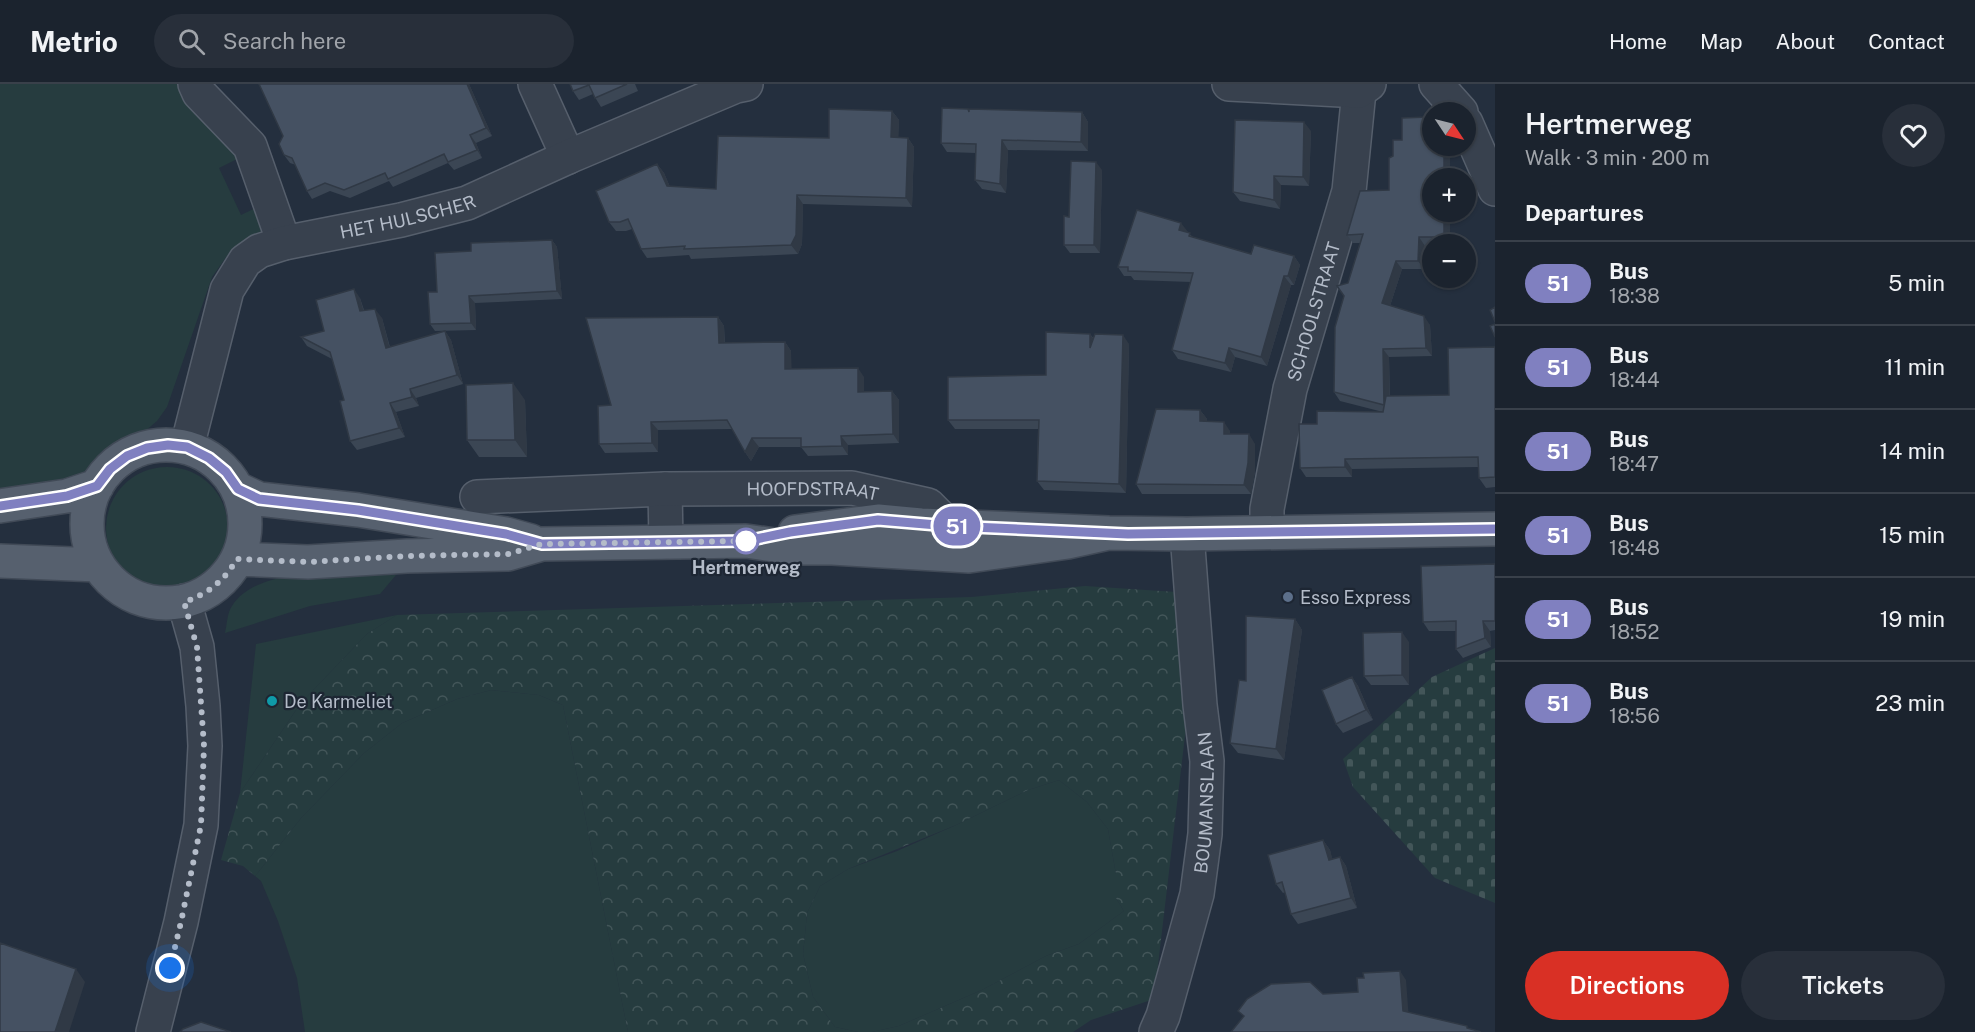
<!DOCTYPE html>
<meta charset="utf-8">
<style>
body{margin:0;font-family:"Public Sans",sans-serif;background:#282f3a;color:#f1f3f6;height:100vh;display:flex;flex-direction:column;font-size:22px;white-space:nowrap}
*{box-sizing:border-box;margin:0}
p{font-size:20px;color:#a0a4aa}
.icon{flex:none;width:33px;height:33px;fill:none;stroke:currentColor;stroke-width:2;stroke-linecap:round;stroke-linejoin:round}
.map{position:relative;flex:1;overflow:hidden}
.details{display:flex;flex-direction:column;background:#1b232e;width:480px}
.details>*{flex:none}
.badge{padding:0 12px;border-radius:20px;font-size:21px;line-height:39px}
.needle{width:39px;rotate:125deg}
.controls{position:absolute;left:1422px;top:18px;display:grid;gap:12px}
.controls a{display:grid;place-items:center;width:54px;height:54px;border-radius:50%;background:#1b232e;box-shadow:0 2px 4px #0004,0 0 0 2px #39404a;font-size:30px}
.you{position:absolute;width:30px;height:30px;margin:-15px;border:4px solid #fff;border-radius:50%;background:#1a73e8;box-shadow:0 0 0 9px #1a73e833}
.map>.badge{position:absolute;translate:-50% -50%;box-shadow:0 0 0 3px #fff}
h2{padding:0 30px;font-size:22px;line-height:54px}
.round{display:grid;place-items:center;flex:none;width:63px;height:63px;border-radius:32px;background:#282f3a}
.summary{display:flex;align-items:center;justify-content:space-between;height:102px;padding:0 30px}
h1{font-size:28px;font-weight:600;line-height:45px}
.action{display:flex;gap:12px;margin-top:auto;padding:12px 30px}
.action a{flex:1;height:69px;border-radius:36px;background:#d93025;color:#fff;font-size:24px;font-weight:600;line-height:69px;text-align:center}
.action a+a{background:#282f3a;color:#f1f3f6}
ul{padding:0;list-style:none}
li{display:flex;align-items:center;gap:18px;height:84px;padding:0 30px;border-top:2px solid #39404a}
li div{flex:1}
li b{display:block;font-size:22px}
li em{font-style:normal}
li .badge{min-width:66px;font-weight:700;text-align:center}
header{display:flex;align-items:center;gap:36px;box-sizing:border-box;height:84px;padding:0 30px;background:#1b232e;border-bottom:2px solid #39404a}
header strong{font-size:28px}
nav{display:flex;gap:33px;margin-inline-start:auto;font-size:21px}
.search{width:420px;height:54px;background:#282f3a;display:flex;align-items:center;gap:15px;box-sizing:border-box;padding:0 21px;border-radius:33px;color:#a0a4aa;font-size:22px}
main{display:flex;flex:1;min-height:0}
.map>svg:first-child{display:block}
.grass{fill:#263c3f}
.forest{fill:url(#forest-crowns)}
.cemetery{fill:url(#cemetery-stones)}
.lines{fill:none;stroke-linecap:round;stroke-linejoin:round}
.minor-casing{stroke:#565f6c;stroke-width:36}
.tertiary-casing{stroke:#565f6c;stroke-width:36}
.primary-casing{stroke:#414a57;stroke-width:36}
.minor{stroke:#38414e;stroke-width:33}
.tertiary{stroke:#38414e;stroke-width:33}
.primary{stroke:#56606e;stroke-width:33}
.wall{fill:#3b4654}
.shaded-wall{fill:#303945}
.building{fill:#455162;stroke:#303945;stroke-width:1.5}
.line-casing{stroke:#fff;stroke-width:14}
.line{stroke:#8080c0;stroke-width:9}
.walk{stroke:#b4bcc9;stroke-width:6;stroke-dasharray:0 10.8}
.stop-dot{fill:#fff;stroke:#8080c0;stroke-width:3}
.service-dot{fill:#5c6f8a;stroke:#1d2633;stroke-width:2}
.culture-dot{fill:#0f9aa8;stroke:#1d2633;stroke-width:2}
.labels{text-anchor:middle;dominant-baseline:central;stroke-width:4.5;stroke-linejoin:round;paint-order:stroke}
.street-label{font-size:18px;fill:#b4bcc9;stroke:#1d2633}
.stop-label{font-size:18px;font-weight:bold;fill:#b4bcc9;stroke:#1d2633}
.poi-label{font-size:18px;fill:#b4bcc9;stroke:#1d2633;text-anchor:start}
</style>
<header>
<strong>Metrio</strong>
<div class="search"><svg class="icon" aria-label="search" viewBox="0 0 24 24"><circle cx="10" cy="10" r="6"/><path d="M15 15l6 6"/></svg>Search here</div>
<nav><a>Home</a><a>Map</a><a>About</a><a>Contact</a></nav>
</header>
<main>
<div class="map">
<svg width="1495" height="948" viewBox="0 0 1495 948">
<defs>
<pattern id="forest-crowns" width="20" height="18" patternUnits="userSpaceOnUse" patternTransform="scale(1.5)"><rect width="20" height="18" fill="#263c3f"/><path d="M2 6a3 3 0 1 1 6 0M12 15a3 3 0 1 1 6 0" fill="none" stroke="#435659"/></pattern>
<pattern id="cemetery-stones" width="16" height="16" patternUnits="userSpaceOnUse" patternTransform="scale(1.5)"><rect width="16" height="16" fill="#263c3f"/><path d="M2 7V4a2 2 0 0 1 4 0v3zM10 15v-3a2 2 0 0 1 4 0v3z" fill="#435659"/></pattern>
</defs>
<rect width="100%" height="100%" fill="#242f3e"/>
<path class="grass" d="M0,0H183L241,73L219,84L241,131L264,120L266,139L261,147L232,165L212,193L167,323L157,337L144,348L116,361L74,396L0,411Z
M106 444a61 61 0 1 1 122 0a61 61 0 1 1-122 0Z
M307,488L396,491L380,510L310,522L225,549C227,541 227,529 232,522C248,497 281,494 307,488Z
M397,531L367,550L301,619L240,709L256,560Z
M491,606L539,611L563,621L628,948H305L297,894L278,837L261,797L255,792L301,734L364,669L402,639L457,615Z
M1059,696L1087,718L1108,745L1116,790V814L1124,827L1079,860L1046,872L982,906L899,942L872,948H858L835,943L813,913L803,870L807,829L820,802L848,785L897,767L956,741L1028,706Z"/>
<path class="forest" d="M1085,502L1176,508L1192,592L1154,915L1091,936L1073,948H872L899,942L982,906L1046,872L1079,860L1124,827L1116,814V790L1108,745L1087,718L1059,696L1028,706L956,741L848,785L820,802L807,829L803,870L813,913L835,943L858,948H628L563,621L539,611L491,606L457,615L402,639L364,669L301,734L255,792L243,782L221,776L240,709L301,619L367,550L397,531L972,513Z"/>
<path class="cemetery" d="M1495,564V819L1435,794L1353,703L1343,675L1432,593Z"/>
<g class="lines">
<g class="minor-casing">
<g id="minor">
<path d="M195,0L199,9L250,62L284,159"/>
<path d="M535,0L568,73"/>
<path d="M1436,0L1461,28"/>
<path d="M1466,39L1495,105"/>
<path d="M665,405L666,458"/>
<path id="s1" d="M477,413L665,405L852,404L928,421L949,442"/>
<path id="s2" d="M1267,448V425L1290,305L1349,107L1359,7"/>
<path id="s3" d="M1156,948L1163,932L1197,810L1205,750L1207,677L1200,621L1187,450"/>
</g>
</g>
<g class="tertiary-casing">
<g id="tertiary">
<path d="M1229,0L1359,7L1369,0"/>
<path id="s4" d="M187,363L227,206L245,177L259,167L284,159L401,136L467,119L568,73L736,2L746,0"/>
<path d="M153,948L181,838L201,741L205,662L203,622L197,563L184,517"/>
</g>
</g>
<g class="primary-casing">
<path id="primary" d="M87 440a79 79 0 1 1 158 0a79 79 0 1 1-158 0Z
M238,405L259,415L358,426L506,450L531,457
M0,422L67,412L97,402
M795,448L878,437L921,441L1109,449L1187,450L1495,445
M237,475L308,478L407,472L508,470L542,460L746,457L795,464H832L969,472L1068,458L1109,449
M0,477L98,481"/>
</g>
<use href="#minor" class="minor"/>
<use href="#tertiary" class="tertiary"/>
<use href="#primary" class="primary"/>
</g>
<path class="wall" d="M469,0L492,52L476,59L482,74L454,86L448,79L393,103L389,97L350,114L330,107L312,115L307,107L296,81L290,79L284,71L283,52Z
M570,0H635L638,7L601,23L593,10L579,16L573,7Z
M892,27L899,36L898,54H908L914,63L912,123L803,120L802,160L798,170L691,175L689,171L647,174L641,165L632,145L626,147H616L609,138L657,80L664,89L670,103L716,105L829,54Z
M969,27L1082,28L1088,38V67L1008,66L1006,109L982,105L975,96L976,69L947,68L941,59Z
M1311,47L1309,102L1281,101L1280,125L1240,117L1233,108Z
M1432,62H1448L1450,64V94H1432V128H1450V160H1432V162H1425L1424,185H1402L1390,222L1430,241L1432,272L1389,273L1390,312L1449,311L1495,263V403L1486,404L1479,394L1478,383L1352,385V393H1306L1300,384L1317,340L1383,328L1340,317L1334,308L1344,212L1337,202L1348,199L1360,159H1353L1347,151Z
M1102,86L1100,169H1070L1064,161L1069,133Z
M1187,148L1193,153L1251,170L1294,172L1300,181L1294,201H1291L1267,282L1235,273L1231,288L1178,275L1172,266L1191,198L1134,196L1131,192H1124L1118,183Z
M552,156L557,163L562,215L475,219L476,246L435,247L430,240L437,208L471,167Z
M360,214L364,226L382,234L390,263L445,247L451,256L463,300L416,314L419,322L396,328L405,353L357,366L350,357L344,316L332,275L307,262L301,253L324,247Z
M718,233L724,242L725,259L785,258L791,267V285L864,293V308L892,307L899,316V359L848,361V371L808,372L801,363H759L751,377L745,368L732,345L658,346V368L605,369L599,360L611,321Z
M1090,250L1094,255L1129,260L1126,409L1044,406L1037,397L1038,345H955L948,336L1046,291Z
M525,316L527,373H479L467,356Z
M1200,326L1207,335V338L1230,347V350L1255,360V388L1251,410H1142L1136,400Z
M1495,480V546L1490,547L1491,563L1463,574L1456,565V547H1429L1423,538Z
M1295,535L1302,546L1284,676L1238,669L1230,659Z
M1409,558V601H1371L1364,592Z
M1352,593L1358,602L1373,636L1343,649L1336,640Z
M1323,756L1330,766L1332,775L1340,773L1346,782L1357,824L1298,840L1291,830L1285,808L1283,809L1276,800Z"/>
<path class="shaded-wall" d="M467,0H469L492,52L486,44Z
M892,27L899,36L898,62L891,53Z
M1082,28L1088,38V67L1081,58Z
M1304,38L1311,47L1309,102L1303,93Z
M470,51L476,59L482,74L477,66Z
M908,54L914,63L912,123L906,114Z
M1002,56L1008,66L1006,109L1000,100Z
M1444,62H1448L1450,64V94H1444Z
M1096,78L1102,86L1100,169L1094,161Z
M657,80L664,89L674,112L667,102Z
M1274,92L1281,101L1280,125L1274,116Z
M797,111L803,120L802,160L798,170L791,161Z
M1444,128H1450V160L1444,153Z
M1181,139L1188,148L1185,155L1179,146Z
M1419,153L1425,162L1424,185L1418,177Z
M552,156L557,163L562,215L557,207Z
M1294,172L1300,181L1294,201L1288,192Z
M1396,177L1402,185L1388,228L1382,219Z
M1284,192L1291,201L1267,282L1261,273Z
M354,205L360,214L366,236L360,227Z
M469,212L475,219L476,246L471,239Z
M375,225L382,234L392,273L386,264Z
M1424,232L1430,241L1432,272L1426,264Z
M718,233L724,242L725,268L719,259Z
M445,247L451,256L463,300L457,291Z
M1090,250L1096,259L1090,264Z
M1123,251L1129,260L1126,409L1119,400Z
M785,258L791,267L792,294L785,285Z
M1229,264L1235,273L1231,288L1225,279Z
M1383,265L1389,273L1390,330L1384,321Z
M858,284L864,293V317L858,308Z
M513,299L525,316L527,373L515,356Z
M410,305L416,314L419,322L412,313Z
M892,307L899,316V359L893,350Z
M390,319L396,328L405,353L399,344Z
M1200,326L1207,335L1206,347L1200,337Z
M651,338L658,346V368L652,359Z
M1224,338L1230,347V359L1224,350Z
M1249,350L1255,360V388L1251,410L1244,401Z
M841,352L848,361V371L842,362Z
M752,354L759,363L751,377L745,368Z
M1345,375L1352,385V393L1345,383Z
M1295,535L1302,546L1284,676L1276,665Z
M1483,537L1490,547L1491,563L1485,554Z
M1402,548L1409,558V601L1402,591Z
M1352,593L1358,602L1373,636L1366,626Z
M1323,756L1330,766L1335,785L1329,776Z
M1340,773L1346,782L1357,824L1351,814Z
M76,885L85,898L69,948H55Z
M1400,887L1406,896L1409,936L1403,927Z"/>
<path class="building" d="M259,0H467L486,44L470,51L477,66L448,78L444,70L388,95L385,89L344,106L325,99L307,107L292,74L284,71L279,60L283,52Z
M570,0H627L595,14L589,1L573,7Z
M942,24L968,25L969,28V25L1082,28L1081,58L1002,56L1000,100L975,96L976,60L941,59Z
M829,25L892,27L891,53L908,54L906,114L797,111L796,151L791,161L684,165L685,162L641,165L628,135L620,138H609L596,107L657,80L667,102L716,105L718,52L829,54Z
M1428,33L1432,40V62H1444V94H1432V128H1444V153H1419L1418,177H1396L1382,219L1424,232L1426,264L1383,265L1384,321L1334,308L1335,243L1344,212L1337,202L1348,199L1363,150L1347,151L1360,107L1389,106V74L1393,72V56H1402V34Z
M1235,36L1304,38L1303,93L1274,92V116L1233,108Z
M1071,77L1096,78L1094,161H1064V132L1069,133Z
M1137,126L1181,139L1179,146L1190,149L1189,152L1251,170L1254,161L1294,172L1288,192H1284L1261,273L1229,264L1225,279L1172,266L1193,189L1128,187V183H1118Z
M552,156L557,207L469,212L471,239L430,240L428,208H437L435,169L471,167V159Z
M354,205L360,227L375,225L386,264L445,247L457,291L410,305L412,313L390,319L399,344L350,357L340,317L344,316L330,268L301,253L324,247L316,216Z
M1495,223V238L1490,226Z
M718,233L719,259L785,258V285L858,284V308L892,307L893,350L841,352L842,362L801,363V354H752L745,368L727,336L651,338L652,359L599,360L598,322L611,321L586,234Z
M1495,240V253L1490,242Z
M1046,248L1090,250V264L1095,250L1123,251L1119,400L1037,397L1039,336H948V293L1046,291Z
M1495,263V393L1479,394L1478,373L1345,375V383L1300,384L1299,340H1317V327L1383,328L1386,312L1449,311L1448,264Z
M513,299L515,356H467L466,301Z
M1156,325L1200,326V337L1224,338V350H1249L1248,379L1244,401L1136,400Z
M1495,480V537H1483L1485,554L1456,565V537L1423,538L1421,482Z
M1246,532L1295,535L1276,665L1230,659L1239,596L1246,597Z
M1402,548V591L1364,592L1363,549Z
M1352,593L1366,626L1336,640L1322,606Z
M1323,756L1329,776L1340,773L1351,814L1291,830L1282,798L1276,800L1268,771Z
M0,859L76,885L55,948H0Z
M1400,887L1403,927L1467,942V944L1481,948H1231L1244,932L1238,927L1247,915L1271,900L1310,898L1323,910L1358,908L1357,894H1364L1363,889Z
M201,938L231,948H180L183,945Z"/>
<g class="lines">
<g class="line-casing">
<path id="line" d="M0,422L67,412L97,402L110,385L127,372L147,364L168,361L187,363L209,374L226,388L238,405L259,415L358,426L506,450L542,460L746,457L790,448L878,436L949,442L1128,450L1495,445"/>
</g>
<use href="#line" class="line"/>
<path class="walk" d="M170,884L181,838L201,741L204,662L197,563L184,518C208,510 224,497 237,475L308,478L407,472L508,470L542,460L746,457"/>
</g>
<circle class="stop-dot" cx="746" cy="457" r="12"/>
<circle class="service-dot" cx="1288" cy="513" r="6"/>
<circle class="culture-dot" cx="272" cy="617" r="6"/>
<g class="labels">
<g class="street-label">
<text stroke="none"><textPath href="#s4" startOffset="366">HET HULSCHER</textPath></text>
<text stroke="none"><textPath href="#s2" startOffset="226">SCHOOLSTRAAT</textPath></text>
<text stroke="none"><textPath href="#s1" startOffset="336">HOOFDSTRAAT</textPath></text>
<text stroke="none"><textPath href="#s3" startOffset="236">BOUMANSLAAN</textPath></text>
</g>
<g class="stop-label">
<text x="746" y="483">Hertmerweg</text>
</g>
<g class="poi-label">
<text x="1300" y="513">Esso Express</text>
<text x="284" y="617">De Karmeliet</text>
</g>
</g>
</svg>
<div class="controls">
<a><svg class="needle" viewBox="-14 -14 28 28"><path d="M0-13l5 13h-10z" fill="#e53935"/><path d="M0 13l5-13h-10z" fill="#a0a4aa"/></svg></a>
<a>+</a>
<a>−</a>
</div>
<div class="you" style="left:170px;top:884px"></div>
<b class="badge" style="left:957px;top:442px;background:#8080c0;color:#fff">51</b>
</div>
<section class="details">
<div class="summary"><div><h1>Hertmerweg</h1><p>Walk · 3 min · 200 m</p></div><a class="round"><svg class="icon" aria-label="heart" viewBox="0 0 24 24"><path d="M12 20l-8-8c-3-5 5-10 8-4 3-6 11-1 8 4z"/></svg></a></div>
<h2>Departures</h2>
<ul>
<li><span class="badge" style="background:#8080c0;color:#fff">51</span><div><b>Bus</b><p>18:38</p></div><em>5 min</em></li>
<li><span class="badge" style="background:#8080c0;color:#fff">51</span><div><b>Bus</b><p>18:44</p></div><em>11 min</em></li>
<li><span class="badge" style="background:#8080c0;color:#fff">51</span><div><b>Bus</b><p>18:47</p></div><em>14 min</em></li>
<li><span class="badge" style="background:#8080c0;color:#fff">51</span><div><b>Bus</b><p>18:48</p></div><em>15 min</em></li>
<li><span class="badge" style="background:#8080c0;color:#fff">51</span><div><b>Bus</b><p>18:52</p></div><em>19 min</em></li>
<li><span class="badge" style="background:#8080c0;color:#fff">51</span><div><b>Bus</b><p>18:56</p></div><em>23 min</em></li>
</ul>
<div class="action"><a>Directions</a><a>Tickets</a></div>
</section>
</main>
